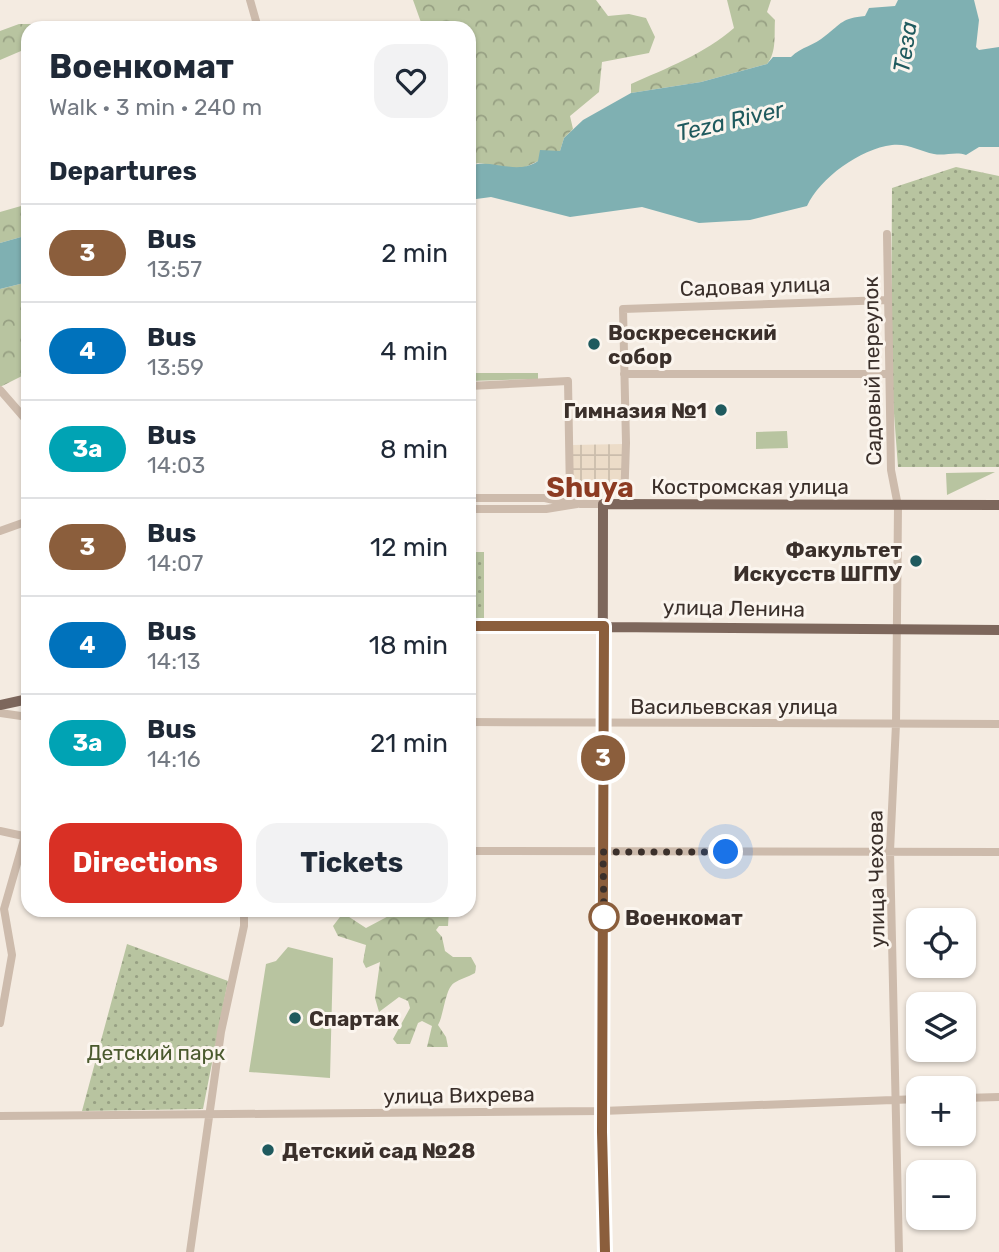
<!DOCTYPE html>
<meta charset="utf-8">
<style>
body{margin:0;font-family:Rubik,sans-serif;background:#f2f2f3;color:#1f2937;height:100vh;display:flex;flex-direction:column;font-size:26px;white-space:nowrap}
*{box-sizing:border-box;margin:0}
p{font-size:23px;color:#747a83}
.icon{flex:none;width:38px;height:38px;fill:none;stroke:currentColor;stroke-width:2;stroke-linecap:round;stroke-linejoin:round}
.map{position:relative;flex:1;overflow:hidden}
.details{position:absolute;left:21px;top:21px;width:455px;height:896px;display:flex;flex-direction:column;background:#fff;border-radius:21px;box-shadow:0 2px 5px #0004}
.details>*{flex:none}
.badge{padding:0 14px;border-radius:23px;font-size:24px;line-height:46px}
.fabs{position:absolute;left:906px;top:908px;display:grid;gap:14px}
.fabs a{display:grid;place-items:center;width:70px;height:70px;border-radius:14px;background:#fff;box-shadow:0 2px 5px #0004;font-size:35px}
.you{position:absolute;width:35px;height:35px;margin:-18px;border:5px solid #fff;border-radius:50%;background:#1a73e8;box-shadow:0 0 0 10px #1a73e833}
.map>.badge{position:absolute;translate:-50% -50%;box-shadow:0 0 0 4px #fff}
h2{padding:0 28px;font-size:26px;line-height:63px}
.round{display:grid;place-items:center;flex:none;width:74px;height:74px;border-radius:21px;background:#f2f2f3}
.head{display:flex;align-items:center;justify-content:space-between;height:119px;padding:0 28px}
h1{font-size:33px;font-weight:700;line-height:52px}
.primary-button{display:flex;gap:14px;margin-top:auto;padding:14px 28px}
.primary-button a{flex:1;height:80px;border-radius:21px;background:#d93025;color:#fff;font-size:28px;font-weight:700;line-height:80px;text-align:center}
.primary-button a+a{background:#f2f2f3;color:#1f2937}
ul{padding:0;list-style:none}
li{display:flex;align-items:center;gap:21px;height:98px;padding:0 28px;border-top:2px solid #e0e1e3}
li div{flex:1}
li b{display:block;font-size:26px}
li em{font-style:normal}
li .badge{min-width:77px;font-weight:700;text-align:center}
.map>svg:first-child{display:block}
.grass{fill:#b8c4a0}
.forest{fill:url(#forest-crowns)}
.park{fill:url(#park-dots)}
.plaza{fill:url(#plaza-grid)}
.water{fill:#7fb0b2}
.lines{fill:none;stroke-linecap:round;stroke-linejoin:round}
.minor{stroke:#cdbbac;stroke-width:8}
.major{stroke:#7d675c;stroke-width:10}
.line-casing{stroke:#fff;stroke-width:16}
.line{stroke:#8b5e3c;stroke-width:10}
.walk{stroke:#3b302b;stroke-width:7;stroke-dasharray:0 12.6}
.poi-dot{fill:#1f5a5e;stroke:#fbf5ee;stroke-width:2.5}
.stop-dot{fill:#fff;stroke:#8b5e3c;stroke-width:3.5}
.labels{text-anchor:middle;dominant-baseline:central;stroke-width:6;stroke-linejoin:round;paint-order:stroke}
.street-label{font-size:21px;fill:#3b302b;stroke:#fbf5ee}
.poi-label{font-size:21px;font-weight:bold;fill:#3b302b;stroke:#fbf5ee;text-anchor:start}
.stop-label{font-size:21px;font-weight:bold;fill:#3b302b;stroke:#fbf5ee;text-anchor:start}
.park-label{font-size:21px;fill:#4a5a2e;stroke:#fbf5ee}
.water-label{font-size:23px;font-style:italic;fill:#1f5a5e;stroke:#fbf5ee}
.district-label{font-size:28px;font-weight:bold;fill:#8c3b22;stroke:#fbf5ee}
</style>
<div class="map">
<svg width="999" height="1252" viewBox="0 0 999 1252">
<defs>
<pattern id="forest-crowns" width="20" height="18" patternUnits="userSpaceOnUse" patternTransform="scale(1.75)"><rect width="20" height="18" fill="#b8c4a0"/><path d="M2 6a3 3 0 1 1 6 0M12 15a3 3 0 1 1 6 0" fill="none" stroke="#97a083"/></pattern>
<pattern id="park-dots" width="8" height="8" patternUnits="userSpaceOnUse" patternTransform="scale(1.75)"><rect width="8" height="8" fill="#b8c4a0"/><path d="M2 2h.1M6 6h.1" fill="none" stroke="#97a083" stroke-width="1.8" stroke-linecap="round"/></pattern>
<pattern id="plaza-grid" width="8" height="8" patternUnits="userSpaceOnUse" patternTransform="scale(1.75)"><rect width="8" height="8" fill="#ecdcc8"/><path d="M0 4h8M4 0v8" fill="none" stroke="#cbbdac"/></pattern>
</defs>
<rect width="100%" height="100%" fill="#f4ebe1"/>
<path class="grass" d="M469,373H538V379L469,381Z
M787,431L788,448L756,449V432Z
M995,472L947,495L946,473Z
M288,947L333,958L330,1078L249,1072L266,964L276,961Z"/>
<path class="forest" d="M413,0H596L608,16L629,14L646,18L655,37L649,53L602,62L599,92L570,116L573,129L564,138L560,151L521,169L478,163L469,166V28H423Z
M727,0H771L767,12L775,20C774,34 777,52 767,64L701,82L631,93V84C667,68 704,54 734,28Z
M19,24H34L37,28H28V48L0,60V31Z
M28,204V235L0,243V212Z
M28,282V373L0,387V289Z
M415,910H449L448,926H439L436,930L442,937L445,951L453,957H471L476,966L475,973C468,977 460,979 454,983C445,989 444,1015 438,1025L446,1037L448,1047H427L432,1026L422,1021L418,1023L410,1044H397L393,1039L410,1008L408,1001L399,997L379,1012L375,998L380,962L366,968L363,962L366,945L338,936L333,926L343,913L366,928L398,911L409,915Z"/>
<path class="park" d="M956,167L999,176V467H898L891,373L892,188Z
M469,552H484V626H469Z
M127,944L228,981L203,1109L82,1111Z"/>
<path class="plaza" d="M623,444V494H573L572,445Z"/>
<path class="water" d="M898,0H974L979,20L976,47L979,50L999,47V147H979L966,155C956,151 945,156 934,154C920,151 907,143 892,145C860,149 820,178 807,206L750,220L699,223L642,207L570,217L491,197L469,200V166C493,158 516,176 538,161L540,150L560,151L564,138L583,120L631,93L701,82L767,64L773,57H791C801,47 815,45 825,36C842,23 842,18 865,16L869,8L895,6Z
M28,235V282L0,289V243Z"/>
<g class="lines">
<path class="minor" d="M250,0L258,28
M887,234L891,470L898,506L896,724L890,851L899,1252
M624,374H888
M469,386L568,381L570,495L580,504H603
M0,390L28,422
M469,498H545L567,503
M624,504L626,443L623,309L888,300
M469,509H546L577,504
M0,531L28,521
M0,713L28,717
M469,722L999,724
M0,831L28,837
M469,851L999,852
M0,1023L12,955L4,909L25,836
M964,1098L999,1097
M0,1116L602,1111L919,1099
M190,1252L221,1032L244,926V910"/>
<path class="major" d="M469,626L999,630
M0,705L28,699
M605,1252L602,1132L603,504L999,505"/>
</g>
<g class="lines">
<g class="line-casing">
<path id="line" d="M469,626H604L602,1132L605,1252"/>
</g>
<use href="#line" class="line"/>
<path class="walk" d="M604,917V922L603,852H726"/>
</g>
<g class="poi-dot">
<circle cx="594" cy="344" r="7"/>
<circle cx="721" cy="410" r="7"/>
<circle cx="916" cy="561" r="7"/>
<circle cx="295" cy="1018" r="7"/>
<circle cx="268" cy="1150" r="7"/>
</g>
<circle class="stop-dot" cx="604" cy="917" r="14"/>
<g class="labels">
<g class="street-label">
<text transform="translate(755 286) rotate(-2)">Садовая улица</text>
<text transform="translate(872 371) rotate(-91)">Садовый переулок</text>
<text x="750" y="486">Костромская улица</text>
<text transform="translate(734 608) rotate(1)">улица Ленина</text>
<text x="734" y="706">Васильевская улица</text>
<text transform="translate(876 879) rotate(-91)">улица Чехова</text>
<text transform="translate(459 1095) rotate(-1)">улица Вихрева</text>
</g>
<g class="poi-label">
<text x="608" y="332">Воскресенский<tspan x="608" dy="24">собор</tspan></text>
<text x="707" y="410" text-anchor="end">Гимназия №1</text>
<text x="902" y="549" text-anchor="end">Факультет<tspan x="902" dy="24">Искусств ШГПУ</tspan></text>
<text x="309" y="1018">Спартак</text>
<text x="282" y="1150">Детский сад №28</text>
</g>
<g class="stop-label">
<text x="625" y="917">Военкомат</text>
</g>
<g class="park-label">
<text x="156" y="1052">Детский парк</text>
</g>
<g class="water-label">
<text transform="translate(905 47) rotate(-81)">Теза</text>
<text transform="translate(730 121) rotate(-13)">Teza River</text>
</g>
<g class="district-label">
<text x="590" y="487">Shuya</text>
</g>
</g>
</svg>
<div class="fabs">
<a><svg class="icon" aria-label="locate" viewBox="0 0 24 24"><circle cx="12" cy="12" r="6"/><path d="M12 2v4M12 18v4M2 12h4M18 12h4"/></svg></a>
<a><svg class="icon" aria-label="layers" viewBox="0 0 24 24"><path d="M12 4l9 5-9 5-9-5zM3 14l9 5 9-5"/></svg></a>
<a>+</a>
<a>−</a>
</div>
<div class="you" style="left:726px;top:852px"></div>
<b class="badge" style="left:603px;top:758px;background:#8b5e3c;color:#fff">3</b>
<section class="details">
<div class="head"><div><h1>Военкомат</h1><p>Walk · 3 min · 240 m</p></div><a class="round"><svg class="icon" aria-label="heart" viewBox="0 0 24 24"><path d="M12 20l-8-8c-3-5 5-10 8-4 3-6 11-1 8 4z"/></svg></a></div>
<h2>Departures</h2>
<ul>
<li><span class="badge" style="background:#8b5e3c;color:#fff">3</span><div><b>Bus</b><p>13:57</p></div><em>2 min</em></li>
<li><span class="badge" style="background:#0072bc;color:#fff">4</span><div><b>Bus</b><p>13:59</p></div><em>4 min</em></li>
<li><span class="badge" style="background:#00a3b4;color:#fff">3а</span><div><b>Bus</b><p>14:03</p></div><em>8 min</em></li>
<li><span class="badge" style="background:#8b5e3c;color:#fff">3</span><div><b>Bus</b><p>14:07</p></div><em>12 min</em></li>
<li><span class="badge" style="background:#0072bc;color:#fff">4</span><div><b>Bus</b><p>14:13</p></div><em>18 min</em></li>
<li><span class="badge" style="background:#00a3b4;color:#fff">3а</span><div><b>Bus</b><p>14:16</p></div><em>21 min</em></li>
</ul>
<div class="primary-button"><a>Directions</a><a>Tickets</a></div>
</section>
</div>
